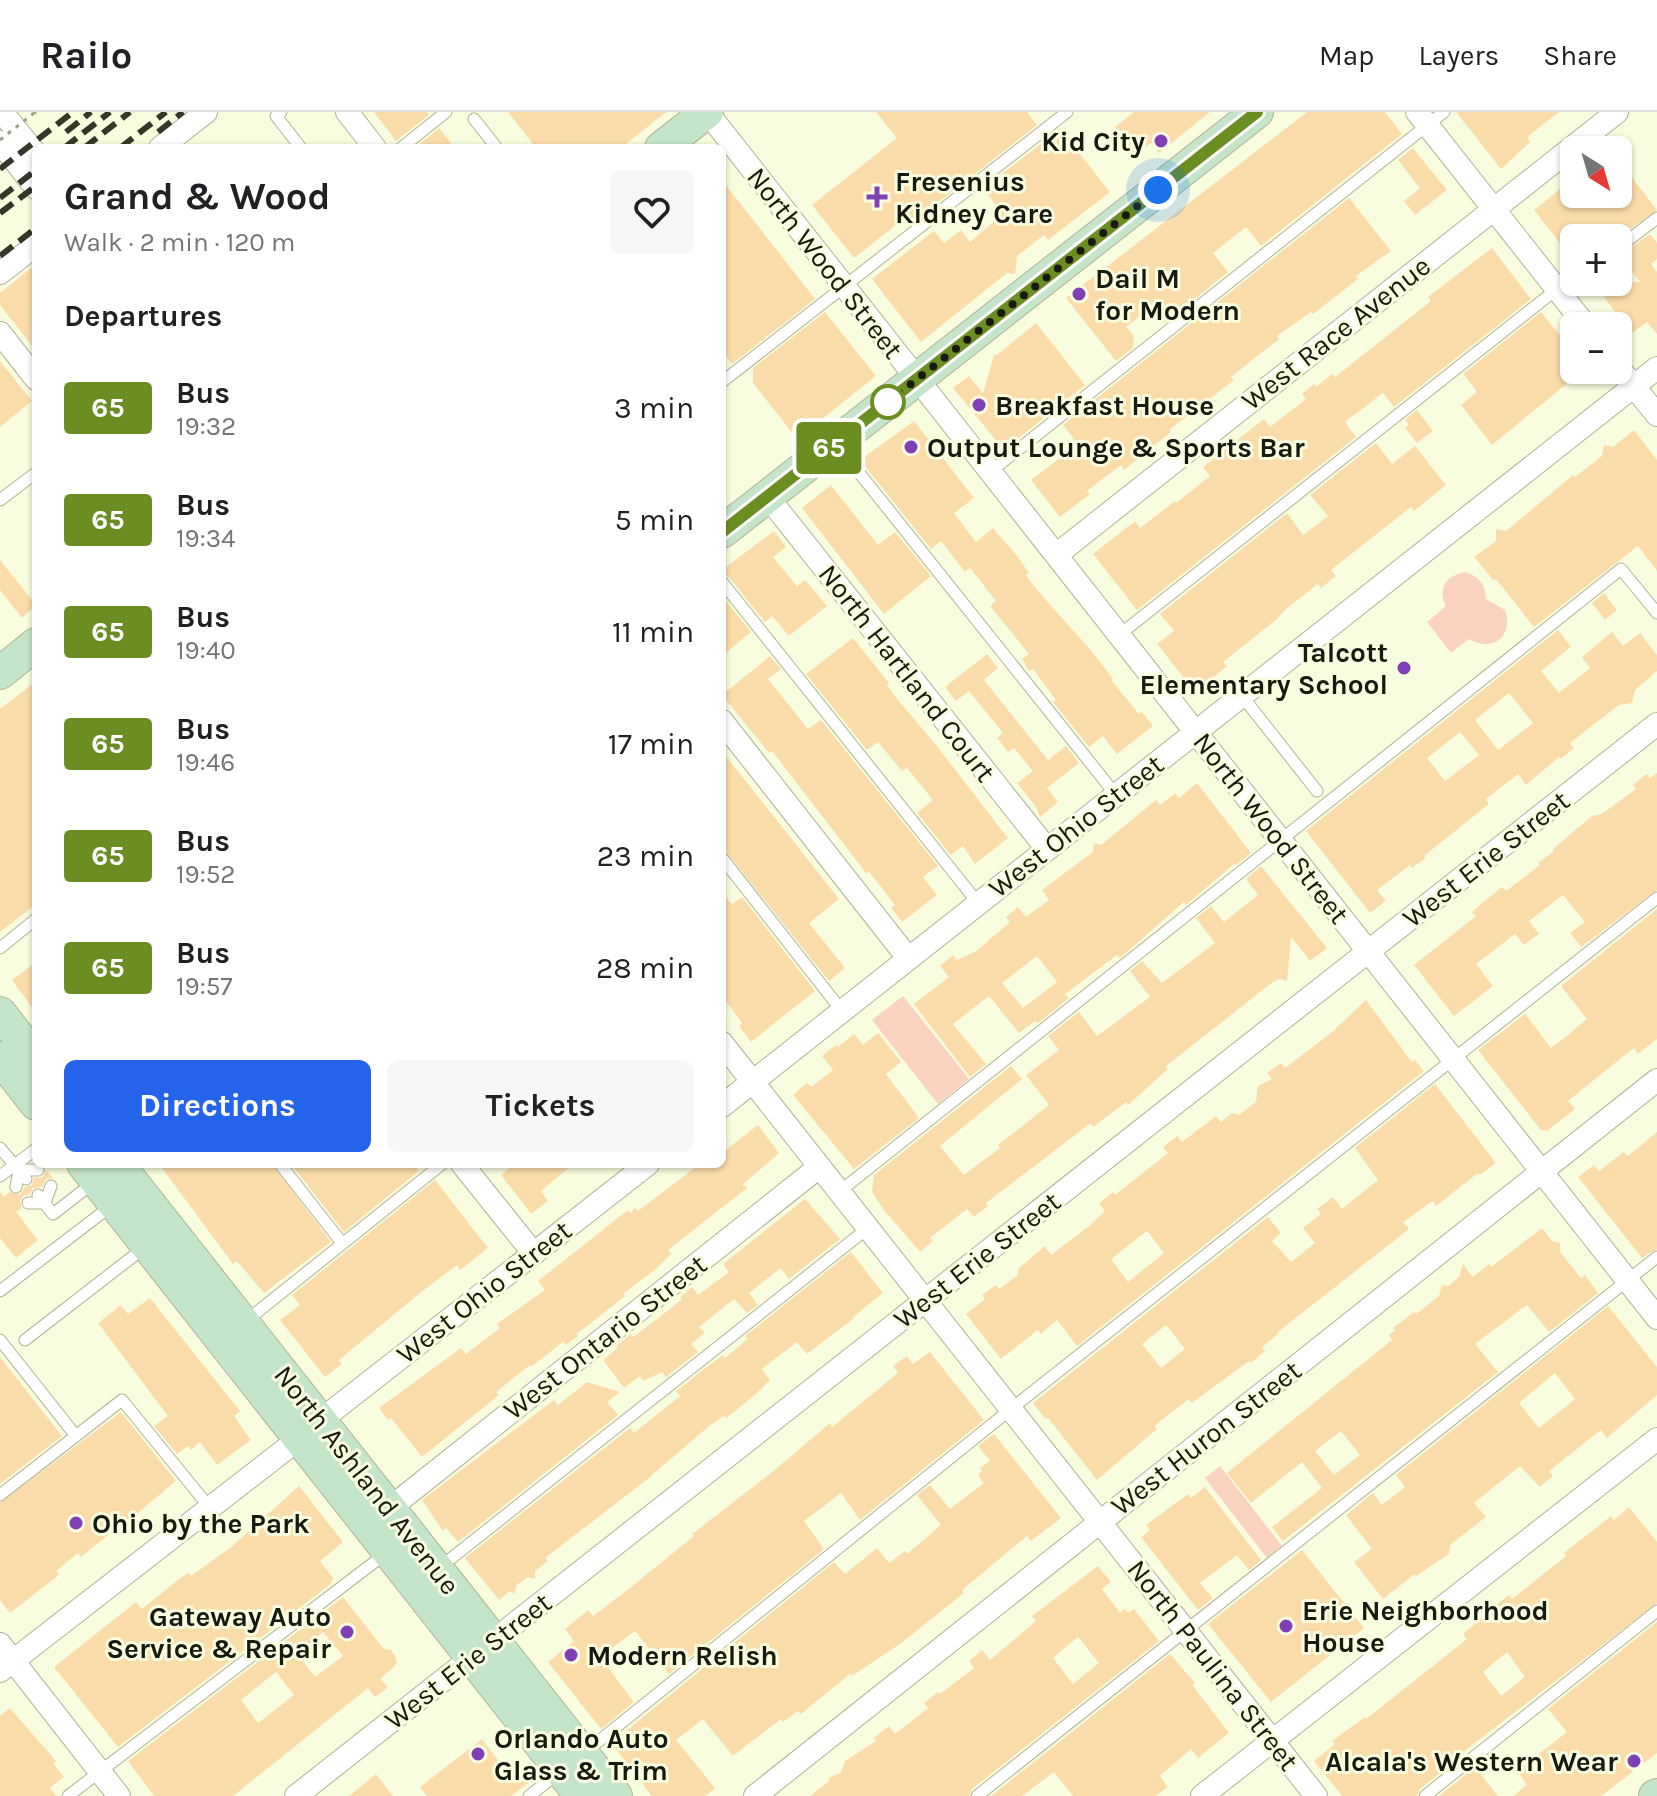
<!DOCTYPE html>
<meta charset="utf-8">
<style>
body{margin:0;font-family:Karla,sans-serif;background:#f6f6f6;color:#202124;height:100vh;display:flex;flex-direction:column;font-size:30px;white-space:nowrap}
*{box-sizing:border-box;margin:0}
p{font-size:26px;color:#757577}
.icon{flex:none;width:44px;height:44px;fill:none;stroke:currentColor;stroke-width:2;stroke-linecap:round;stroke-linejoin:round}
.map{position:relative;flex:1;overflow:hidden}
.panel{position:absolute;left:32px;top:32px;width:694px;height:1024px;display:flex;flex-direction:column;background:#fff;border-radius:12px;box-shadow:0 2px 6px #0004}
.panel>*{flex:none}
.badge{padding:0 16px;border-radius:6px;font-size:28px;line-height:52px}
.needle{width:52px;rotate:143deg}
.fabs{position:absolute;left:1560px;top:24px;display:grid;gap:16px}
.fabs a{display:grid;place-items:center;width:72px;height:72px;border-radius:12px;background:#fff;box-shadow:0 2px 6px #0004;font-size:40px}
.you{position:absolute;width:40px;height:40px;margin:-20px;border:6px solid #fff;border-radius:50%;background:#1a73e8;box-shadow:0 0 0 12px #1a73e833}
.map>.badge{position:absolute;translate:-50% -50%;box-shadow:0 0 0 4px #fff}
h2{padding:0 32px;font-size:30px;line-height:72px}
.round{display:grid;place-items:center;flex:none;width:84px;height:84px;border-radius:12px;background:#f6f6f6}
.overview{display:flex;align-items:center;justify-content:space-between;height:136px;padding:0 32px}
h1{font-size:38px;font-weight:700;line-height:60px}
.primary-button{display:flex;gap:16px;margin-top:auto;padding:16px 32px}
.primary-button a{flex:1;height:92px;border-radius:12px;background:#2563eb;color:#fff;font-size:32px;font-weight:700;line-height:92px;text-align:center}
.primary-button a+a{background:#f6f6f6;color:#202124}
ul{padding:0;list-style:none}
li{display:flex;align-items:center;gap:24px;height:112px;padding:0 32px}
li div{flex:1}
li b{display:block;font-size:30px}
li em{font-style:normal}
li .badge{min-width:88px;font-weight:700;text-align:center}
header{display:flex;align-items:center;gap:48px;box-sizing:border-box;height:112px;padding:0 40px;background:#fff;border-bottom:2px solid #e0e0e0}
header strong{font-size:38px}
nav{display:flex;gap:44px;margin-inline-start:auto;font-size:28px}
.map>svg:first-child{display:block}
.green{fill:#f9d2c0}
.building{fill:#fadcab;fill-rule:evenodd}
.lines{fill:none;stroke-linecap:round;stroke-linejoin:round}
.lane-casing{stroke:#afb296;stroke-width:13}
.street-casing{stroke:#afb296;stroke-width:24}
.secondary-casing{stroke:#afb296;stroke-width:34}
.path{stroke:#9c9f89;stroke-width:3;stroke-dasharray:4 6;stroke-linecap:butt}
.lane{stroke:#fff;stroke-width:11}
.street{stroke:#fff;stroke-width:22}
.secondary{stroke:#c5e5ca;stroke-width:32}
.rail{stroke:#35372a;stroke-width:6;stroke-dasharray:16 8;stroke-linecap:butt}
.path-bridge{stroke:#9c9f89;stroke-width:3;stroke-dasharray:4 6;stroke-linecap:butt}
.line-casing{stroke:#fff;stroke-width:18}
.line{stroke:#6b8e23;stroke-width:12}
.walk{stroke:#18190f;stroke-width:8;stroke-dasharray:0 14.4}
.poi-dot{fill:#8040b5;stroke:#f9fddf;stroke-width:3}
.stop-dot{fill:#fff;stroke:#6b8e23;stroke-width:4}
.labels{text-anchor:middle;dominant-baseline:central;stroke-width:6;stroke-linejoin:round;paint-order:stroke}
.poi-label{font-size:28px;font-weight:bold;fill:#18190f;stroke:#f9fddf;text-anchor:start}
.street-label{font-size:28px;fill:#18190f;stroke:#f9fddf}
</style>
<header>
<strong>Railo</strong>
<nav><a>Map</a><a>Layers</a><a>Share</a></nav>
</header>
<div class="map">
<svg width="1657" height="1684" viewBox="0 0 1657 1684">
<rect width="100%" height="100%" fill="#f9fddf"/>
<path class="green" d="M1465,460C1480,465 1485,472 1486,487L1505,498C1514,524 1493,541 1469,527L1451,541L1427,510L1446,494C1437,476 1446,464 1465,460Z
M903,884L969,967L938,992L872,908Z
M1220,1354L1282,1434L1267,1446L1205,1366Z"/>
<path class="building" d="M374,0H427L429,3L396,29Z
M508,0H666L621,36H536Z
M876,0H1027L1037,13L944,86L913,108L909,103L854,146L812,93L897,26Z
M1134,0H1210L1159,41L1151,31L1136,42L1115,15Z
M1307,0H1385L1402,22L1261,134L1246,115L1213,141L1228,160L1165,211L1152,195L1126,215L1134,224L1133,236L1116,249L1066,186Z
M1456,0H1559L1527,25L1530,30L1501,57Z
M439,16L455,36H415Z
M1060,17L1110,80L1048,128L1044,123L1017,144L1015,162L1007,161L921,230L872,167L934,119L944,131L961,118L970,130L1002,103L984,76Z
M1413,36L1447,78L1415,103L1404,89L1420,76L1398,48Z
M1618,47L1657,98L1617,126H1574V149L1534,98L1574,66V82H1618Z
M722,68L815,187L732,252L722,239Z
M1349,86L1391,139L1356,164L1358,167L1313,202L1311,200L1277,224L1279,227L1231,265L1234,268L1169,318L1171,320L1124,358L1121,353L1087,379L1090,382L1060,405L1031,368L1065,342L1061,336L1074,327L1063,313Z
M1650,122L1657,131V147L1651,152L1657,160V222L1647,210L1632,221L1592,170H1640L1620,144Z
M1492,136L1531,187L1394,295L1383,281L1345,310L1356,325L1137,498L1093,442L1135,409L1140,416L1175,389L1176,391L1210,364L1203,355L1264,307L1270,315L1306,287L1302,282L1314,272L1316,275L1332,262L1335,265L1431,189L1428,185Z
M36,152V239L0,193V181Z
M825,200L876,264L797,327L753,271V256Z
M1541,200L1574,240V266L1492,333L1461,293L1477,280L1463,262Z
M1036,211L1085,273L1004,338L953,276L969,264L983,281L994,243H997Z
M0,249L32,289L0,315Z
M1417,298L1433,319L1417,331L1405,316L1409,313L1405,308Z
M914,309L974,386L954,401L976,430L993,416L1018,445L1029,461L1026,463L1037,478L1095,543L1113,567L1111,568L1139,602L1142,600L1153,614L1117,642L1103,624L1089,635L1053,590L1056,588L1033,557L1029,559L1022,547L1029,542L990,494L996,489L970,456L965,460L941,429L931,437L860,348Z
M1634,318L1657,348V459L1638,434L1534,515L1496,467L1494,469L1474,445L1496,429V417L1506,419L1573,363L1575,365L1602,344L1604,333L1613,335Z
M1376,331L1392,352L1415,334L1446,373L1414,399L1411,395L1331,458L1336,464L1321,476L1318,472L1285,498L1277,507L1223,550L1227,554L1195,580L1157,532L1174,519L1160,502L1287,401L1303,423L1328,404L1310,383Z
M831,373L878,433L895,420L931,464L884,502L802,396Z
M774,419L786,435L773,445L797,474L805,468L827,494L789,524L772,504L765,510L729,465L722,462V458Z
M0,448L36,493L22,506L0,478Z
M1604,481L1617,498L1605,508L1592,491Z
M722,484L751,520L722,544Z
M1558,518L1571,535L1541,559L1559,581L1590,556L1582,545L1612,520L1623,534L1640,521L1657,543V559L1635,578L1632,591L1619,593L1570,631L1574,636L1561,647L1559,645L1526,673L1518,662L1486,687L1489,692L1424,744L1426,746L1412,756L1410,753L1377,778L1386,789L1370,801L1306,719ZM1509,581L1533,611L1498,638L1475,608ZM1460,620L1479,643L1445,669L1427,646Z
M853,526L889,571L887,573L898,588L936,633L1008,726L975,752L963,734L951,743L917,701L933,688L907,656L902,659L878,630L867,638L806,562Z
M987,542L998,556L984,568L1048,648L1066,634L1079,651L1047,676L1058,690L1040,705L1036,695L1017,671L1033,659L1014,636L1008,640L997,626L1003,621L969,579L956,589L945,575Z
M770,544L781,557L768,567L808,617L821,608L938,754L923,765L937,783L902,810L891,796L895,793L878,771L869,760L866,761L772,639L769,641L722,583Z
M36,569V792L0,820V597Z
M722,639L839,787L809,811L845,856L829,869L722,735Z
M1657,661V778L1581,835L1570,821L1585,810L1563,783L1529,809L1539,822L1524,833L1515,822L1476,852L1493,874L1454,904L1414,853L1476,804L1472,800L1487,787L1502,775L1506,779L1540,753L1538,751L1554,739L1553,737L1592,704L1602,702L1636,677L1633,673L1647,662L1650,666Z
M1197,671L1251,741L1236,753L1234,752L1186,793L1184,790L1120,846L1117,843L1065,882L1069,886L1038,911L1035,909L1019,921L989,884L953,912L986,952L970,965L914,892L949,865L940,854L953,843L957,848L975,840L1010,810L1006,805L1018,795L1026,805L1049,788L1042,778L1093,740L1094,731L1101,733L1156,688L1160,693L1175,681L1179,686ZM1037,844L1057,870L1023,896L1002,871Z
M1261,754L1327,836L1310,849L1291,825L1287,869L1279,867L1273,870L1166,954L1168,957L1128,993L1126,990L1093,1015L1091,1011L986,1091L988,1094L974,1105L967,1097L930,1126L933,1129L920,1140L883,1097L872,1080L874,1063L1011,954L1022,967L940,1034L964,1063L1000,1036L998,1033L1049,993L1026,963L1059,938L1048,924L1079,900L1097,924L1150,885L1130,859L1142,849L1162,871L1215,831L1196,806L1211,794L1224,810L1258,783L1246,767Z
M722,780L732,792L742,785L815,879L751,930L739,914L742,911L722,884Z
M1657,797V927L1638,942L1634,936L1600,963L1568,989L1575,997L1547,1019L1541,1018L1478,938L1525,902L1551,936L1568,923L1587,907L1561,874Z
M36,850V901L12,868Z
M1366,888L1412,950L1415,948L1424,959L1077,1234L1057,1208L1041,1222L1038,1218L1001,1247L966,1202L985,1187L982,1183L996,1173L999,1177L1018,1163V1157L1045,1134L1051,1143L1089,1114L1105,1099L1099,1091L1113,1080L1115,1083L1168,1041L1163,1035L1177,1024L1182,1030L1216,1004L1221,1010L1232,1001L1239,1003L1256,990L1258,974L1272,967L1267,961L1281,951L1285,956L1331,921ZM1147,1119L1164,1141L1128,1170L1111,1147Z
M878,921L901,950L886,962L919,1006L854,1057L793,983L807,971L811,975L833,958L822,944L836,933L838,935L854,922L863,933Z
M1435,972L1496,1051L1480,1063L1478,1061L1436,1094L1433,1089L1403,1110L1409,1117L1278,1220L1279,1221L1262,1235L1265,1239L1251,1251L1249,1249L1192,1291L1189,1287L1159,1310L1155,1314L1157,1317L1097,1368L1048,1306L1045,1307L1033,1291L1268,1105L1281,1121L1272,1129L1291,1150L1315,1131L1303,1116L1321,1102L1317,1097L1333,1085L1342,1097L1378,1068L1355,1036ZM1166,1213L1185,1237L1161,1256L1142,1232Z
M758,1013L779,1041L743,1072L747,1076L668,1138L671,1142L657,1156L623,1182L625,1184L577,1222L578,1224L566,1233L563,1230L531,1255L530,1253L496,1280L499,1283L422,1345L391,1306L388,1308L379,1296L461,1236L466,1242L500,1216L497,1212L545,1178L538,1169L628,1098L630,1101L635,1096L638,1099L700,1052H722V1041Z
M1657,1020V1137L1642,1146L1578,1065L1594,1053L1599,1059L1624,1040L1628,1044Z
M159,1052H272L331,1130L264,1181L237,1149L233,1152Z
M291,1052H413L419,1059L344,1120Z
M514,1052H573L541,1079L548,1089L531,1102L501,1063Z
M46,1058L53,1066L46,1067L42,1075L33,1076L30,1082L23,1084L20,1090L22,1096L16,1100L38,1128L16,1146L0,1126V1080L4,1085L9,1080L20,1083L25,1075L32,1073L34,1066L43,1065Z
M435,1068L488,1136L460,1158L457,1153L420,1181L339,1248L342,1252L325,1265L280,1208L300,1193L292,1183Z
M805,1087L840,1127L789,1167L781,1156L749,1181L758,1193L747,1201L734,1187L699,1215L705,1221L691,1232L698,1240L666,1265L662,1260L643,1269L640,1264L624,1276L603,1248L618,1236L616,1234L631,1222L633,1225L661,1204L682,1187L680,1185L692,1175L698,1183L729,1160L723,1152Z
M1542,1116L1552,1129L1560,1131V1140L1581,1166L1585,1163L1598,1181L1549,1220L1527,1193L1475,1232L1498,1260L1283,1429L1272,1415L1322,1376L1302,1350L1251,1391L1227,1361L1392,1228L1389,1223L1395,1218L1393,1216L1414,1200L1416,1202L1439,1184L1442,1173L1449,1174L1459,1165L1463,1152L1473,1165L1489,1152L1491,1155ZM1341,1319L1360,1343L1334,1363L1315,1339Z
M851,1140L883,1181L852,1206L853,1207L807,1242L797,1230L762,1257L770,1268L755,1283L726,1306L724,1304L708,1315L644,1370L545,1446L548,1449L535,1459V1467L528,1465L516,1474L515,1481L509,1480L499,1488L465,1446L630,1316L634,1321L680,1284L676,1279L708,1254L723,1243L725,1246L748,1227L745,1224Z
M150,1186L240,1299L234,1304L251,1328L217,1353L200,1330L191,1338L188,1334L177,1342L154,1314L168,1304L98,1211L121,1193L128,1202Z
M1608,1194L1657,1255V1283L1607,1326L1601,1318L1549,1359L1553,1364L1540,1375L1520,1354L1474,1391L1486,1405L1450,1433L1449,1442L1416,1464L1415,1462L1383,1487L1354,1450L1372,1437L1346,1403L1373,1381L1382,1393L1405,1375L1396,1363ZM1555,1261L1575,1287L1539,1316L1519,1291Z
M930,1240L984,1308L860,1408L841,1381L804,1409L824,1437L669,1562L635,1519L600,1545L634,1590L601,1617L548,1550L574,1529L565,1517L588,1498L593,1504L626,1479L694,1424L692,1422L770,1362L817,1322L830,1311L832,1315L898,1261L893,1254L907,1244L913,1252Z
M0,1245L62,1324L0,1372Z
M587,1270L620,1280L607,1290L618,1303L458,1430L446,1416L443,1419L422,1388L554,1288L558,1293Z
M121,1300L176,1369L127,1410L129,1412L116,1423L113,1419L81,1445L78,1441L56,1459L59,1463L10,1501L0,1488V1391Z
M994,1322L1061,1406L1031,1429L1027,1424L962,1478L964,1481L900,1532L852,1564L850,1562L801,1602L798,1599L783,1610L781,1607L733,1644L703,1607L676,1628L715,1676L705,1684H652L611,1631L834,1450L845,1462L877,1436L889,1451L905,1439L907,1442L941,1413L917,1383L930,1373L950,1397L984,1371L978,1363L982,1359L980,1356L990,1349L978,1334Z
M299,1374L343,1430L320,1449L334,1467L331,1470L332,1471L118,1635L54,1555L136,1490L142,1497L183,1464L189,1461L191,1464L230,1436Z
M1205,1375L1261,1448L1249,1458L1237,1443L1200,1471L1213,1486L1198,1498L1141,1425L1150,1418L1146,1413L1188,1382L1191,1386Z
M1629,1395L1657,1430V1491L1463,1640L1464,1642L1420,1677L1417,1684H1342L1314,1649L1335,1632L1332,1629L1365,1605L1366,1607L1467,1527L1463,1522L1500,1490L1509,1483L1512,1487L1566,1444L1564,1441L1611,1404L1614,1408ZM1507,1540L1525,1565L1501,1584L1483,1560Z
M1302,1438L1364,1516L1271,1590L1208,1512Z
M1098,1454L1111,1470L1102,1477L1120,1501L1125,1497L1128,1501L1134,1497L1159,1529L972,1677L969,1684H810L828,1670L829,1666L841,1660L845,1649L876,1629L874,1626L889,1614L895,1622L928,1596L924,1591L938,1580L940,1582L974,1556L969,1549L982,1538L990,1548L1036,1509L1032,1504ZM1078,1525L1099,1551L1073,1572L1053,1546Z
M343,1485L384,1537L391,1538L395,1544L397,1550L395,1554L380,1567L388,1575L375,1585L368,1576L233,1684H154L128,1649ZM323,1520L343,1544L315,1565L297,1541ZM276,1560L294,1583L258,1611L241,1588Z
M1657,1510V1641L1601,1684H1513L1527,1673L1517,1659L1567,1620L1548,1597Z
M1170,1542L1194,1570L1193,1574L1229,1621L1198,1646L1191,1637L1160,1664L1168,1675L1156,1684H1073L1054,1660L1022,1684H991Z
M10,1596L56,1649L53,1651L64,1665L50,1676L56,1684H0V1604Z
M482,1627L511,1665L522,1656L532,1668L511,1684H427L420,1675Z
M1475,1655L1498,1684H1439Z
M376,1662L393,1684H349Z"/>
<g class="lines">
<g class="lane-casing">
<path id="lane" d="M281,0L276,4L301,36
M474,7L497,36
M401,36L446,0
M1618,136L1657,106
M722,270L1067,0
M837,333L1116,683
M990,360L1444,0
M0,388L33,363
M722,470L978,791
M1119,523L1557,177
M1242,584L1317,679
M722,746L842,899
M0,836L36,807
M0,1036L26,1067
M280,1052L342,1131
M0,1064L36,1037
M16,1075L19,1058H38
M839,1080L1621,457L1657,501
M38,1083L53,1102L93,1071
M28,1091H45L51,1074
M0,1179L111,1094
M246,1209L442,1052
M0,1228L76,1324
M25,1228L144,1136
M0,1383L122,1288L210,1396
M439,1456L868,1116
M584,1641L1011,1297L1657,786
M68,1684L385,1442
M529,1684L561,1659
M977,1684L1657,1145
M1425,1684L1657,1499"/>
</g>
<g class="street-casing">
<path id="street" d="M2,0L36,42
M347,0L375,36
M707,0L1657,1206
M1417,0L1586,214
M0,30L36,76
M160,36L206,0
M0,161L36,133
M0,221L36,267
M1618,255L1657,303
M767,384L1047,737
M1056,443L1617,0
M722,609L908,846
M722,931L1316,1684
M722,994L1657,256
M462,1052L534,1142
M321,1308L648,1052
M390,1396L819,1055
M0,1532L119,1684
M0,1559L300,1326
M296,1684L1657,612
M755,1684L1657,968
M1202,1684L1657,1327"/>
</g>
<g class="secondary-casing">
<path id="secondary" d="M661,36L707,0
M722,420L1257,0
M0,561L36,532
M0,901L36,947
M0,946L36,992
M83,1052L581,1684
M118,1052L616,1684
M1655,1684L1657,1683"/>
</g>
<path class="path" d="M34,1L36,0"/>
<use href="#lane" class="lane"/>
<use href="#street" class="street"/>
<use href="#secondary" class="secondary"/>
<path class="rail" d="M66,20L91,0
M158,20L183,0
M64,36L110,0
M84,36L130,0
M120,36L166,0
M0,57L73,0
M0,86L36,58
M0,101L36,74
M0,144L36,116"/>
<path class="path-bridge" d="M0,28L34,1"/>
</g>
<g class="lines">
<g class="line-casing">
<path id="line" d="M722,420L1257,0"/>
</g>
<use href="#line" class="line"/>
<path class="walk" d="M888,290L1158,78"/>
</g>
<g class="poi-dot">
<circle cx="1161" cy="29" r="8"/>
<path d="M873 73h8v8h8v8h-8v8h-8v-8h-8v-8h8z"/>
<circle cx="1079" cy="182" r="8"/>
<circle cx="979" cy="293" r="8"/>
<circle cx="911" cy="335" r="8"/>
<circle cx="1404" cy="556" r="8"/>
<circle cx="76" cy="1411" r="8"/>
<circle cx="1286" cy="1514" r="8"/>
<circle cx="347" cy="1520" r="8"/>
<circle cx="571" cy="1543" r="8"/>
<circle cx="478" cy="1642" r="8"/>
<circle cx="1634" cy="1649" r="8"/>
</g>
<circle class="stop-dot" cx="888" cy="290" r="16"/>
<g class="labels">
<g class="poi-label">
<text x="1145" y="29" text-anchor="end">Kid City</text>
<text x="895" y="69">Fresenius<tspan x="895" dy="32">Kidney Care</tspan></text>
<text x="1095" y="166">Dail M<tspan x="1095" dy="32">for Modern</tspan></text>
<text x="995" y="293">Breakfast House</text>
<text x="927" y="335">Output Lounge &amp; Sports Bar</text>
<text x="1388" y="540" text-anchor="end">Talcott<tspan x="1388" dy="32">Elementary School</tspan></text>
<text x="92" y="1411">Ohio by the Park</text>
<text x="1302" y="1498">Erie Neighborhood<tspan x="1302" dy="32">House</tspan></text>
<text x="331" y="1504" text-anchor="end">Gateway Auto<tspan x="331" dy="32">Service &amp; Repair</tspan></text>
<text x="587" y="1543">Modern Relish</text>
<text x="494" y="1626">Orlando Auto<tspan x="494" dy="32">Glass &amp; Trim</tspan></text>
<text x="1618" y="1649" text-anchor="end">Alcala's Western Wear</text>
</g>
<g class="street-label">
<text transform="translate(825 151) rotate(52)">North Wood Street</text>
<text transform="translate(1336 221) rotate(-38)">West Race Avenue</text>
<text transform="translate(907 561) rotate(52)">North Hartland Court</text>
<text transform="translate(1076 714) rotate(-38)">West Ohio Street</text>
<text transform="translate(1271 716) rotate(52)">North Wood Street</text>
<text transform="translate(1486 747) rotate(-38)">West Erie Street</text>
<text transform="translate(977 1148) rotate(-38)">West Erie Street</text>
<text transform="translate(484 1180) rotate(-38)">West Ohio Street</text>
<text transform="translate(605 1225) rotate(-38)">West Ontario Street</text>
<text transform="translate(1206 1326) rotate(-38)">West Huron Street</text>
<text transform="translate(367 1368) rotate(52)">North Ashland Avenue</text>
<text transform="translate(468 1549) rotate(-38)">West Erie Street</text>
<text transform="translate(1213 1553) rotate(52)">North Paulina Street</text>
</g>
</g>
</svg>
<div class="fabs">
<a><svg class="needle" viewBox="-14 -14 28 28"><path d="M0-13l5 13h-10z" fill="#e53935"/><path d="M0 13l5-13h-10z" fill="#757577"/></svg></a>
<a>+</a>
<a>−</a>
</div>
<div class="you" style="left:1158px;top:78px"></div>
<b class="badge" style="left:829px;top:336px;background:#6b8e23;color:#fff">65</b>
<section class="panel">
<div class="overview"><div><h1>Grand &amp; Wood</h1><p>Walk · 2 min · 120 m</p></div><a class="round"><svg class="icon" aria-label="heart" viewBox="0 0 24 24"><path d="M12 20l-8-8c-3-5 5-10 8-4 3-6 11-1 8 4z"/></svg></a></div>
<h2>Departures</h2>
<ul>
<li><span class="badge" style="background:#6b8e23;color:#fff">65</span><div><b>Bus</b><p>19:32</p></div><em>3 min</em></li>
<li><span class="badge" style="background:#6b8e23;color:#fff">65</span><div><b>Bus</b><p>19:34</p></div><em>5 min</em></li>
<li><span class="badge" style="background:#6b8e23;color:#fff">65</span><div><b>Bus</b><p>19:40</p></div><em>11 min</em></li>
<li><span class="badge" style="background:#6b8e23;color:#fff">65</span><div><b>Bus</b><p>19:46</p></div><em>17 min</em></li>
<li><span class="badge" style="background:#6b8e23;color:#fff">65</span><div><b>Bus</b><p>19:52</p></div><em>23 min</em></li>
<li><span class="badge" style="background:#6b8e23;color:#fff">65</span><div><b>Bus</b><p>19:57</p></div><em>28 min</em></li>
</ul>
<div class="primary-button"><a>Directions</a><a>Tickets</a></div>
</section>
</div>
